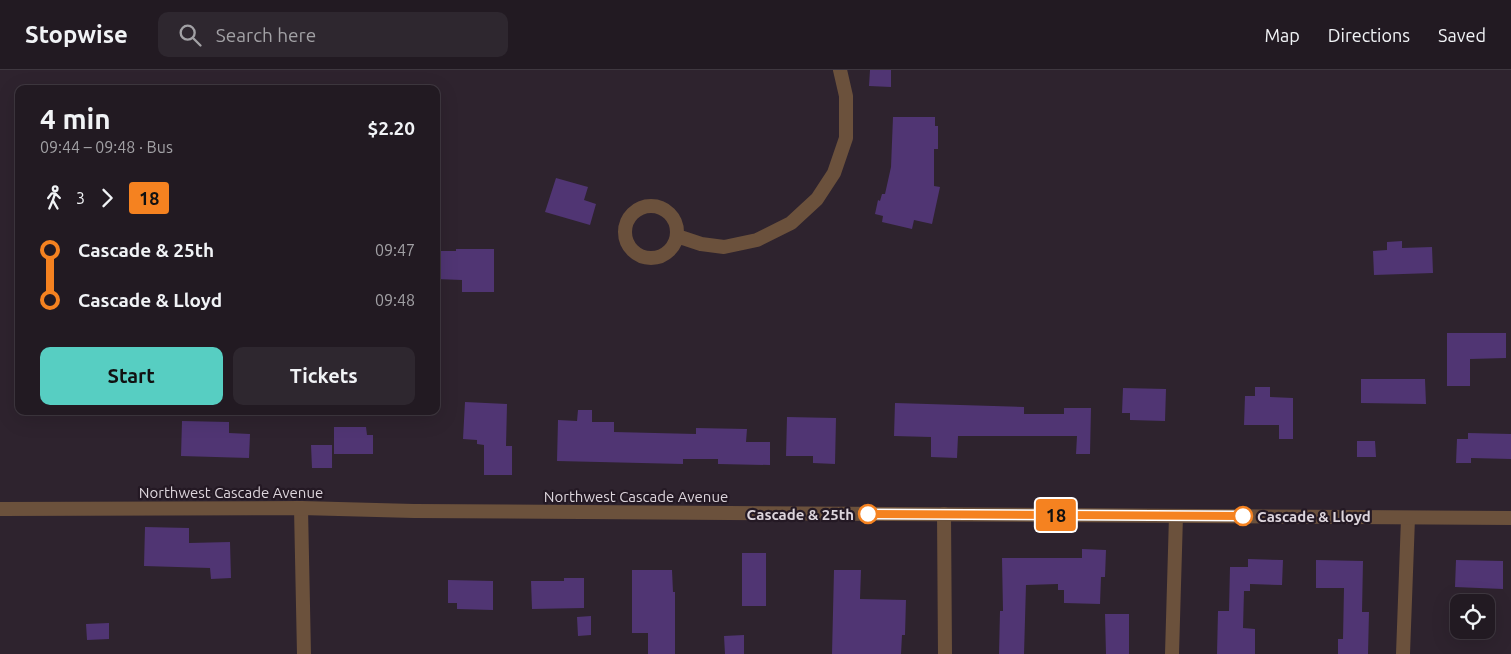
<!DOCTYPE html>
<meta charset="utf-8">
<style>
body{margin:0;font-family:Ubuntu,sans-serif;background:#2e272f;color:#f1f3f6;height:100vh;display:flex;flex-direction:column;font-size:19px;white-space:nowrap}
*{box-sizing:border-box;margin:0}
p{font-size:16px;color:#a2a1a5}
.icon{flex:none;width:28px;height:28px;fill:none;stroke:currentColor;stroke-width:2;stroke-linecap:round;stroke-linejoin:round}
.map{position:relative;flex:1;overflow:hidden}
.sheet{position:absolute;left:15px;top:15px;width:425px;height:330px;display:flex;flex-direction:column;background:#221a22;border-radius:10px;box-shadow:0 5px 20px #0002,0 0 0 1px #3f3840}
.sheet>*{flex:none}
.badge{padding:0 10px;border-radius:4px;font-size:18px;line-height:32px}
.tools{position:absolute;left:1450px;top:524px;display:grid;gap:10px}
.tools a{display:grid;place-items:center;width:45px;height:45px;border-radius:10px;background:#221a22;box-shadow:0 5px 20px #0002,0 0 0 1px #3f3840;font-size:25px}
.map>.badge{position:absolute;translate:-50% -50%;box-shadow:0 0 0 2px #fff}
.legs{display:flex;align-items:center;gap:8px;height:55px;padding:0 25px;font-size:16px}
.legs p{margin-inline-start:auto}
.headline{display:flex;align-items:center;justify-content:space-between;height:85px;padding:0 25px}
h1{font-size:28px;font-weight:700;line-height:38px}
.button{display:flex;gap:10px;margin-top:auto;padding:10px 25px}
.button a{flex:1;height:58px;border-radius:10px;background:#57cec2;color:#111;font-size:20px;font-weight:700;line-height:58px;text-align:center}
.button a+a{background:#2e272f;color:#f1f3f6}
ul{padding:0 25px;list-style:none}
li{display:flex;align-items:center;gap:18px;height:50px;font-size:19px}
li i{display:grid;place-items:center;width:8px;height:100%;margin:0 6px;background:currentColor}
li i::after{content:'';width:12px;height:12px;margin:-6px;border:4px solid;border-radius:50%;background:#221a22}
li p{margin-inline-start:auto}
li:first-child i{background:linear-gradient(#0000 50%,currentColor 0)}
li:last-child i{background:linear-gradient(currentColor 50%,#0000 0)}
header{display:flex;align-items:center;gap:30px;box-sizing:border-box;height:70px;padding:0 25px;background:#221a22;border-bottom:1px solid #3f3840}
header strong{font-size:24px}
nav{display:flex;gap:28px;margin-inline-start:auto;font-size:18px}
.search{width:350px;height:45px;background:#2e272f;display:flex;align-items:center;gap:12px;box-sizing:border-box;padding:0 18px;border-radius:10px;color:#a2a1a5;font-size:19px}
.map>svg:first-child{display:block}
.building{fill:#503573}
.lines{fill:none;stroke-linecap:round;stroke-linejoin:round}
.minor{stroke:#6b513c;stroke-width:14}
.tertiary{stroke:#6b513c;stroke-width:14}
.line-1-casing{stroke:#fff;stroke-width:11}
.line-1{stroke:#f58220;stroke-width:8}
.stop-1-dot{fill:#fff;stroke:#f58220;stroke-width:2.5}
.labels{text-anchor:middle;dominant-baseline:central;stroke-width:4.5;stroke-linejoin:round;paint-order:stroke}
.street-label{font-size:15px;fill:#ddd5dc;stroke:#241924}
.stop-label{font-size:15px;font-weight:bold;fill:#ddd5dc;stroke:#241924;text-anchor:end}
</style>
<header>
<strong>Stopwise</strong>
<div class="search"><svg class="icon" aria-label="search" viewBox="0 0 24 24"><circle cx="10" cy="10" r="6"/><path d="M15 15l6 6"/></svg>Search here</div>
<nav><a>Map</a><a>Directions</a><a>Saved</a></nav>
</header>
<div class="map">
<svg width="1511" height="584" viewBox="0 0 1511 584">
<rect width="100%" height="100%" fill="#2e232e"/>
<path class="building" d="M870,0H891V17L869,16Z
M893,47H935V56H938V79H934V116L940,117L932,154L914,150L912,159L882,152L883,146L875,144L878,130L880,131L882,124H885L891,97Z
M556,108L588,117L584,130L596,134L590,155L545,142Z
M1402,171V178L1432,177L1433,203L1374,205L1373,181L1387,180V172Z
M456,179H494V222H462V210L436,209V181H456Z
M1447,263H1506V288L1470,289V316H1447Z
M1361,309H1425L1426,334L1361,333Z
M1255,317H1270V327L1293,328V369H1279V355H1244L1245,326H1255Z
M1123,318L1166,319L1165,351L1130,350V343H1122Z
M465,332L507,334L506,376H512V405H484V375L477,374V370L463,369Z
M895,333L1024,337V344H1064V338H1091L1090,384H1076L1077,366H958L957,388L931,387V367L894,366Z
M578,340H592V352H614V362L696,364V358L747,359L746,372H770V395L718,394V389H683V394L557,391L558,350L577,351Z
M787,347L836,348L835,394L813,393V386H786Z
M182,351L229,352V363L250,364L249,388L181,386Z
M334,357H366L367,365H373V384H334Z
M1468,363L1511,364V389L1471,388V393H1456L1457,369H1468Z
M1357,371H1375L1376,387H1357Z
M311,375H332V398H312Z
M145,457L189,458V473L230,472L231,508L211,509L210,498L144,496Z
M1082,479L1106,480L1105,507H1101L1100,534L1064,533V520H1058V514L1026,515L1024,584H999L1000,541H1003L1002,488H1082Z
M742,483H766V536H742Z
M1248,489L1283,490L1282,515L1250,514V521H1244L1243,558L1255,559V584H1217L1218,541H1229L1230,497H1248Z
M1316,490L1363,491L1362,542H1369L1368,584H1338V569H1343L1344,518H1316Z
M1456,490L1503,491V519L1455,517Z
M632,500H672L673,522H675V584H648V563H632Z
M834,500H861L860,529L906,530L905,565H902L901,584H832Z
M564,508H584V538L532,539L531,511H564Z
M448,510L493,511V540L457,539V533H448Z
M1105,544H1129V584H1106Z
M591,546V565L578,566L577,547Z
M109,553V569L87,570L86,554Z
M744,565V584H725L724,566Z"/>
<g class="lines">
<path class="minor" d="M625 162a26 26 0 1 1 52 0a26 26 0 1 1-52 0Z
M677,166L701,174L724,177L757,170L791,153L817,129L834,103L846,68V26L840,0
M301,438L304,584
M944,444L945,584
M1172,584L1176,446
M1403,584L1408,448"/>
<path class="tertiary" d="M0,439L301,438L414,441L1511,448"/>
</g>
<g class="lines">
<g class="line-1-casing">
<path id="line-1" d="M868,444L1243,446"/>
</g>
<use href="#line-1" class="line-1"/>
</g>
<g class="stop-1-dot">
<circle cx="868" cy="444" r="9"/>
<circle cx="1243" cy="446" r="9"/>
</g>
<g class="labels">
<g class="street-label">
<text x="231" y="422">Northwest Cascade Avenue</text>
<text x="636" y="426">Northwest Cascade Avenue</text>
</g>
<g class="stop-label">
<text x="854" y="444">Cascade &amp; 25th</text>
<text x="1257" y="446" text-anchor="start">Cascade &amp; Lloyd</text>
</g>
</g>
</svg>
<div class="tools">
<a><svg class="icon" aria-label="locate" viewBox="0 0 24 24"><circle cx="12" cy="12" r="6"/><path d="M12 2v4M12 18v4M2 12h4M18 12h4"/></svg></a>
</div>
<b class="badge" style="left:1056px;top:445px;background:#f58220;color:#111">18</b>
<section class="sheet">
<div class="headline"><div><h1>4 min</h1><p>09:44 – 09:48 · Bus</p></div><b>$2.20</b></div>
<div class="legs"><svg class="icon" aria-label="walk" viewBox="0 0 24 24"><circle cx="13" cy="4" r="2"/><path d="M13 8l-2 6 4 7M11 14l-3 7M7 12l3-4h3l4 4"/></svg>3<svg class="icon" aria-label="forward" viewBox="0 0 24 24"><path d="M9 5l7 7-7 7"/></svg><b class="badge" style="background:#f58220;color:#111">18</b></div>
<ul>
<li><i style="color:#f58220"></i><b>Cascade &amp; 25th</b><p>09:47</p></li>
<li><i style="color:#f58220"></i><b>Cascade &amp; Lloyd</b><p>09:48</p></li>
</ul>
<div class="button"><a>Start</a><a>Tickets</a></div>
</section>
</div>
